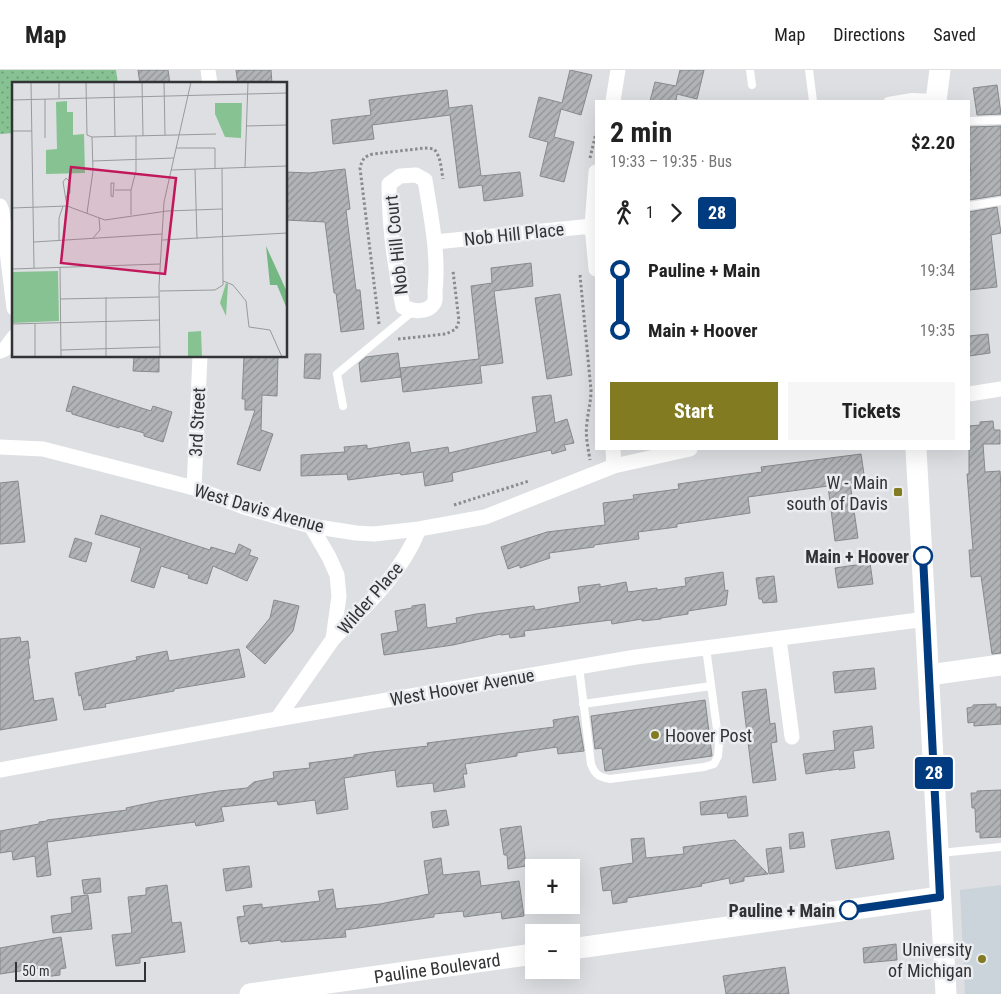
<!DOCTYPE html>
<meta charset="utf-8">
<style>
body{margin:0;font-family:"Roboto Condensed",sans-serif;background:#f6f6f6;color:#222;height:100vh;display:flex;flex-direction:column;font-size:19px;white-space:nowrap}
*{box-sizing:border-box;margin:0}
p{font-size:16px;color:#767676}
.icon{flex:none;width:28px;height:28px;fill:none;stroke:currentColor;stroke-width:2;stroke-linecap:round;stroke-linejoin:round}
.map{position:relative;flex:1;overflow:hidden}
.panel{position:absolute;left:595px;top:30px;width:375px;height:350px;display:flex;flex-direction:column;background:#fff;border-radius:0px;box-shadow:0 5px 20px #0002}
.panel>*{flex:none}
.badge{padding:0 10px;border-radius:4px;font-size:18px;line-height:32px}
.tools{position:absolute;left:525px;top:789px;display:grid;gap:10px}
.tools a{display:grid;place-items:center;width:55px;height:55px;border-radius:0px;background:#fff;box-shadow:0 5px 20px #0002;font-size:25px}
.scale{position:absolute;left:15px;bottom:12px;width:131px;box-sizing:border-box;padding-left:5px;border:2px solid #323334;border-top:0;font-size:14px;line-height:18px;white-space:nowrap;color:#323334;-webkit-text-stroke:4px #eaecef;paint-order:stroke}
.map>.badge{position:absolute;translate:-50% -50%;box-shadow:0 0 0 2px #fff}
.legs{display:flex;align-items:center;gap:8px;height:55px;padding:0 15px;font-size:16px}
.legs p{margin-inline-start:auto}
.head{display:flex;align-items:center;justify-content:space-between;height:85px;padding:0 15px}
h1{font-size:28px;font-weight:700;line-height:38px}
.primary-button{display:flex;gap:10px;margin-top:auto;padding:10px 15px}
.primary-button a{flex:1;height:58px;border-radius:0px;background:#827b22;color:#fff;font-size:20px;font-weight:700;line-height:58px;text-align:center}
.primary-button a+a{background:#f6f6f6;color:#222}
ul{padding:0 15px;list-style:none}
li{display:flex;align-items:center;gap:18px;height:60px;font-size:19px}
li i{display:grid;place-items:center;width:8px;height:100%;margin:0 6px;background:currentColor}
li i::after{content:'';width:12px;height:12px;margin:-6px;border:4px solid;border-radius:50%;background:#fff}
li p{margin-inline-start:auto}
li:first-child i{background:linear-gradient(#0000 50%,currentColor 0)}
li:last-child i{background:linear-gradient(currentColor 50%,#0000 0)}
header{display:flex;align-items:center;gap:30px;box-sizing:border-box;height:70px;padding:0 25px;background:#fff;border-bottom:1px solid #e0e0e0}
header strong{font-size:24px}
nav{display:flex;gap:28px;margin-inline-start:auto;font-size:18px}
.map>svg:first-child{display:block}
.built{fill:#cbd3db}
.grass{fill:url(#grass-dots)}
.building{fill:url(#building-hatch);stroke:#87898b}
.lines{fill:none;stroke-linecap:round;stroke-linejoin:round}
.path{stroke:#898b8d;stroke-width:3;stroke-dasharray:2.5 2.5;stroke-linecap:butt}
.lane{stroke:#fff;stroke-width:8}
.street{stroke:#fff;stroke-width:15}
.secondary{stroke:#fff;stroke-width:21}
.line-1-casing{stroke:#fff;stroke-width:11}
.line-1{stroke:#003b80;stroke-width:8}
.poi-dot{fill:#827b22;stroke:#eaecef;stroke-width:2}
.stop-1-dot{fill:#fff;stroke:#003b80;stroke-width:2.5}
.labels{text-anchor:middle;dominant-baseline:central;stroke-width:5;stroke-linejoin:round;paint-order:stroke}
.street-label{font-size:18px;fill:#323334;stroke:#eaecef}
.poi-label{font-size:18px;fill:#323334;stroke:#eaecef;text-anchor:end}
.stop-label{font-size:18px;font-weight:bold;fill:#323334;stroke:#eaecef;text-anchor:end}
.inset-road{fill:none;stroke:#999a9c;stroke-width:1}
.view{fill:#c2185b;fill-opacity:0.15;stroke:#c2185b;stroke-width:2.5}
.inset-edge{fill:none;stroke:#323334;stroke-width:2.5}
</style>
<header>
<strong>Map</strong>
<nav><a>Map</a><a>Directions</a><a>Saved</a></nav>
</header>
<div class="map">
<svg width="1001" height="924" viewBox="0 0 1001 924">
<defs>
<pattern id="grass-dots" width="8" height="8" patternUnits="userSpaceOnUse" patternTransform="scale(1.25)"><rect width="8" height="8" fill="#87c392"/><path d="M2 2h.1M6 6h.1" fill="none" stroke="#6f9f78" stroke-width="1.8" stroke-linecap="round"/></pattern>
<pattern id="building-hatch" width="6" height="6" patternUnits="userSpaceOnUse" patternTransform="scale(1.25)"><rect width="6" height="6" fill="#b1b4b6"/><path d="M-1 1l2-2M0 6l6-6M5 7l2-2" fill="none" stroke="#919395"/></pattern>
</defs>
<rect width="100%" height="100%" fill="#dddfe2"/>
<path class="built" d="M1001,815V924H965L960,820Z"/>
<path class="grass" d="M0,0H116L118,14H14V63L0,64Z"/>
<path class="building" d="M138,0H168L170,14H140Z
M236,0H271L272,14H238Z
M570,0L592,5L581,45L561,39L554,67L574,72L564,112L540,106L548,72L529,67L539,27L562,33Z
M680,0H704L697,29L677,24L676,31H650L655,12L676,16Z
M997,15L1001,44L977,45L973,18Z
M447,20L449,38L472,35L481,106L520,102L523,126L484,131L482,115L459,118L450,45L372,55L374,69L333,74L331,50L371,45L369,30Z
M1001,56V125L969,130V106L971,105L969,84L970,57Z
M345,99L350,139L346,140L356,220H360L364,259L341,262L336,223H334L325,152L286,150V102L309,103Z
M997,137L1001,163L991,165L997,217L969,220V142Z
M531,193L533,216L494,221L503,293L480,296L482,313L403,322L400,298L479,289L471,216L492,213L491,198Z
M560,224L572,305L547,309L535,228Z
M988,264L990,283L969,286V266Z
M398,283L401,307L361,312L359,293L366,287Z
M305,284H321L320,309L304,308Z
M134,286H159V302L133,301Z
M244,286H278L277,326L262,325L261,360L273,364L260,401L237,394L255,340H245V329H242Z
M73,316L151,341L153,336L172,342L163,372L144,366V363L119,356V358L72,344V342L66,341Z
M551,325L555,353L567,349L574,373L564,375L566,380L552,384L551,380L452,403L453,411L425,416L423,402L401,405L400,403L348,410L347,404L301,406V385L345,382L344,377L367,375V379L409,372L411,383L448,377L449,383L537,362L532,327Z
M993,351L994,360H1000V374H983L985,402L1000,401L1001,418V583L992,584L981,506L971,507L969,480H973L967,404H969V356L980,355V352Z
M861,384L865,411L850,413L858,468L835,471L828,416L748,427L750,443L677,454V457L638,462L639,469L594,475V477L549,483L550,488L520,498V495L508,499L501,477L547,462L605,455L603,433L634,429L633,425L679,419L678,414L762,402L761,397Z
M18,411L25,472L0,474V413Z
M101,445L210,480L211,477L235,484L239,474L251,480L249,485L258,488L247,511L213,496L207,514L188,508L189,505L161,496L154,518L131,511L141,478L95,464Z
M75,468L92,473L86,492L69,487Z
M870,493L873,514L838,518L835,498Z
M723,502L725,521L728,520L726,535L688,541V544L661,548V549L642,551V549L612,554L611,550L524,561L525,566L510,568L509,564L501,565V564L453,575L384,585L381,564L398,561L395,541L412,538V536L425,534L427,558L457,553L456,548L476,544L534,536L535,540L580,532L578,517L600,514V517L626,512L628,522L657,518V520L686,516L685,508Z
M774,506L777,532L763,533L762,529H759L756,508Z
M274,530L299,536L293,561L265,594L246,577L270,548Z
M20,567L21,572L28,571L30,588L28,589L34,631L53,628L57,650L0,660V569Z
M239,579L245,607L174,619V621L105,634L106,637L84,640L81,625L79,626L75,603L137,590L136,587L167,581L169,591Z
M874,598L876,619L835,623L833,602Z
M766,619L770,654L775,653L777,672L771,673L776,710L753,713L742,622Z
M705,630L712,686L605,701L602,678L595,679L591,646Z
M996,634V637H1001V654L974,656V652L968,653L967,638L973,637V635Z
M578,646L584,681L558,684L557,677L517,683V686L465,694L467,704H463L465,717L434,722L433,713L397,717L395,700L344,708L348,739L317,744L315,730L278,735L277,731L221,737L224,751L196,756L195,752L47,772L51,805L37,807L35,786L13,790L12,781L0,783V761L39,754V752L47,751V750L127,740L126,738L158,731L219,721L247,718L254,712L274,708L273,702L310,698L309,693L354,687V685L373,682L428,676L427,673L554,657L553,650Z
M872,656L874,678L853,681L855,698L839,700V699L806,704L803,684L835,680L833,661Z
M1001,720V767L980,768V762H976L975,738H972L971,723H977V721Z
M746,726L748,746L728,748L727,743L701,745L700,732Z
M446,740L449,755L433,758L431,742Z
M521,756L526,796L508,799L507,785H504L500,759Z
M889,761L894,789L836,799L831,770Z
M803,762L805,777L790,779L789,764Z
M644,768L646,788L684,784L683,777L735,770L768,804L744,807V811L730,814L729,808L701,814L702,816L627,828V832L613,834L611,820L603,821L600,798L633,793L631,769Z
M781,777L784,802L769,804L766,779Z
M441,788L443,805L479,801L481,816L519,811L524,846L502,849L501,842L464,847L463,841L434,844V847L345,860L346,867L281,872V870L249,874L248,871L241,872L237,847L245,846L243,836L262,834V838L320,831L318,821L333,819L336,839L380,834L429,824L424,791Z
M249,796L252,817L226,821L223,799Z
M100,808L101,822L84,824L82,810Z
M167,815L172,853L181,852L185,882L140,888V893L116,896L112,865L132,863L128,827L146,825V818Z
M88,825L92,859L53,863L51,846L72,843L71,827Z
M61,867L66,898L60,899V905L44,907L40,898L0,904V878Z
M896,874L897,890L864,893L863,878Z
M785,897L789,924H726L723,906Z"/>
<g class="lines">
<path class="path" d="M590,88L596,63
M580,205L591,320C591,332 588,341 587,353C585,365 588,377 590,390
M379,254L360,98C362,89 365,86 373,84L425,78L434,79C441,87 441,98 443,109
M398,269L446,264L456,259L459,251L453,201
M454,435L529,411"/>
<path class="lane" d="M750,0L752,15
M809,0L813,31
M888,31L912,27L934,28
M969,51L1001,50
M969,136L1001,131
M343,336L337,304L413,241
M579,597L591,694C595,705 599,707 610,709L704,697L714,694L718,686L719,674L706,578
M583,634L711,616
M940,783L1001,777"/>
<path class="street" d="M208,0L210,14
M613,31L618,0
M596,102L592,156L596,199
M416,105L425,110C431,147 439,184 435,222C435,226 436,230 434,233C427,244 413,241 403,237C395,199 389,153 389,114L400,106Z
M0,136L2,141L14,238
M435,172L592,156
M0,281L5,279L14,267
M969,324L1001,319
M0,377L43,379L194,418L244,437L311,456L356,463L374,464L419,459L485,447L614,396L690,379
M613,379L614,396
M194,418L200,286
M333,569C366,536 402,503 419,459
M779,569L792,667
M277,649L333,569L339,526L337,505L329,487L311,456
M0,700L277,649L636,587L926,549"/>
<g class="secondary">
<path d="M936,31L940,0"/>
<path d="M916,379L946,924"/>
<path d="M929,605L1001,595"/>
<path d="M571,879L940,827"/>
<path id="s1" d="M250,924L534,884"/>
</g>
</g>
<g class="lines">
<g class="line-1-casing">
<path id="line-1" d="M849,840L940,827L923,486"/>
</g>
<use href="#line-1" class="line-1"/>
</g>
<g class="poi-dot">
<rect x="893" y="417" width="10" height="10" rx="2.5"/>
<circle cx="655" cy="665" r="5"/>
<circle cx="982" cy="889" r="5"/>
</g>
<g class="stop-1-dot">
<circle cx="923" cy="486" r="9"/>
<circle cx="849" cy="840" r="9"/>
</g>
<g class="labels">
<g class="street-label">
<text transform="translate(514 164) rotate(-6)">Nob Hill Place</text>
<text transform="translate(396 175) rotate(-96)">Nob Hill Court</text>
<text transform="translate(197 352) rotate(-87)">3rd Street</text>
<text transform="translate(259 438) rotate(16)">West Davis Avenue</text>
<text transform="translate(370 528) rotate(-49)">Wilder Place</text>
<text transform="translate(462 617) rotate(-10)">West Hoover Avenue</text>
<text stroke="none"><textPath href="#s1" startOffset="189">Pauline Boulevard</textPath></text>
</g>
<g class="poi-label">
<text x="888" y="412">W - Main<tspan x="888" dy="21">south of Davis</tspan></text>
<text x="665" y="665" text-anchor="start">Hoover Post</text>
<text x="972" y="879">University<tspan x="972" dy="21">of Michigan</tspan></text>
</g>
<g class="stop-label">
<text x="909" y="486">Main + Hoover</text>
<text x="835" y="840">Pauline + Main</text>
</g>
</g>
<g transform="translate(12 12)">
<rect width="275" height="275" fill="#dddfe2"/>
<path d="M55,19V30H61V53L72,52L73,91L34,92V68L45,67L44,20ZM46,189L47,239L0,241V190ZM214,201L216,202L214,234L208,221Z" fill="#87c392"/>
<path d="M254,164L275,210V227L265,203H258Z" fill="#74b782"/>
<path d="M203,21H230L229,56L213,55L203,32ZM189,249L190,275H176V250Z" fill="#87c392"/>
<path class="inset-road" d="M19,0L22,186M47,0V16M74,0L75,53L80,55M102,0L103,55M130,0L131,54M152,0L153,53M33,17V56M0,18L275,11M234,44L275,43M0,49H20M80,55L204,52M164,66H203V87M81,79L162,76M233,86L236,0M183,87L185,157M159,88L275,84M99,101H102L101,115L99,114ZM103,108H119M54,115L58,111V100L54,96L51,100L55,124M0,126L55,124L93,138L155,129L210,127M75,131L81,89L80,55M119,133V108L124,89V54M81,156L88,148L87,136M47,158V136L51,124M150,158L275,151M22,160L150,152M48,185L49,275M0,187L148,182M211,199L221,203L234,219L237,245L258,248L270,275M148,209L203,208L211,203L210,86M94,215V275M48,217L147,215M0,242L148,238M23,242V275M49,268L148,265M148,275L147,204L152,120L179,0"/>
<path class="view" d="M59,85L164,96L153,192L49,181Z"/>
<rect width="275" height="275" class="inset-edge"/>
</g>
</svg>
<div class="tools">
<a>+</a>
<a>−</a>
</div>
<div class="scale">50 m</div>
<b class="badge" style="left:934px;top:703px;background:#003b80;color:#fff">28</b>
<section class="panel">
<div class="head"><div><h1>2 min</h1><p>19:33 – 19:35 · Bus</p></div><b>$2.20</b></div>
<div class="legs"><svg class="icon" aria-label="walk" viewBox="0 0 24 24"><circle cx="13" cy="4" r="2"/><path d="M13 8l-2 6 4 7M11 14l-3 7M7 12l3-4h3l4 4"/></svg>1<svg class="icon" aria-label="forward" viewBox="0 0 24 24"><path d="M9 5l7 7-7 7"/></svg><b class="badge" style="background:#003b80;color:#fff">28</b></div>
<ul>
<li><i style="color:#003b80"></i><b>Pauline + Main</b><p>19:34</p></li>
<li><i style="color:#003b80"></i><b>Main + Hoover</b><p>19:35</p></li>
</ul>
<div class="primary-button"><a>Start</a><a>Tickets</a></div>
</section>
</div>
